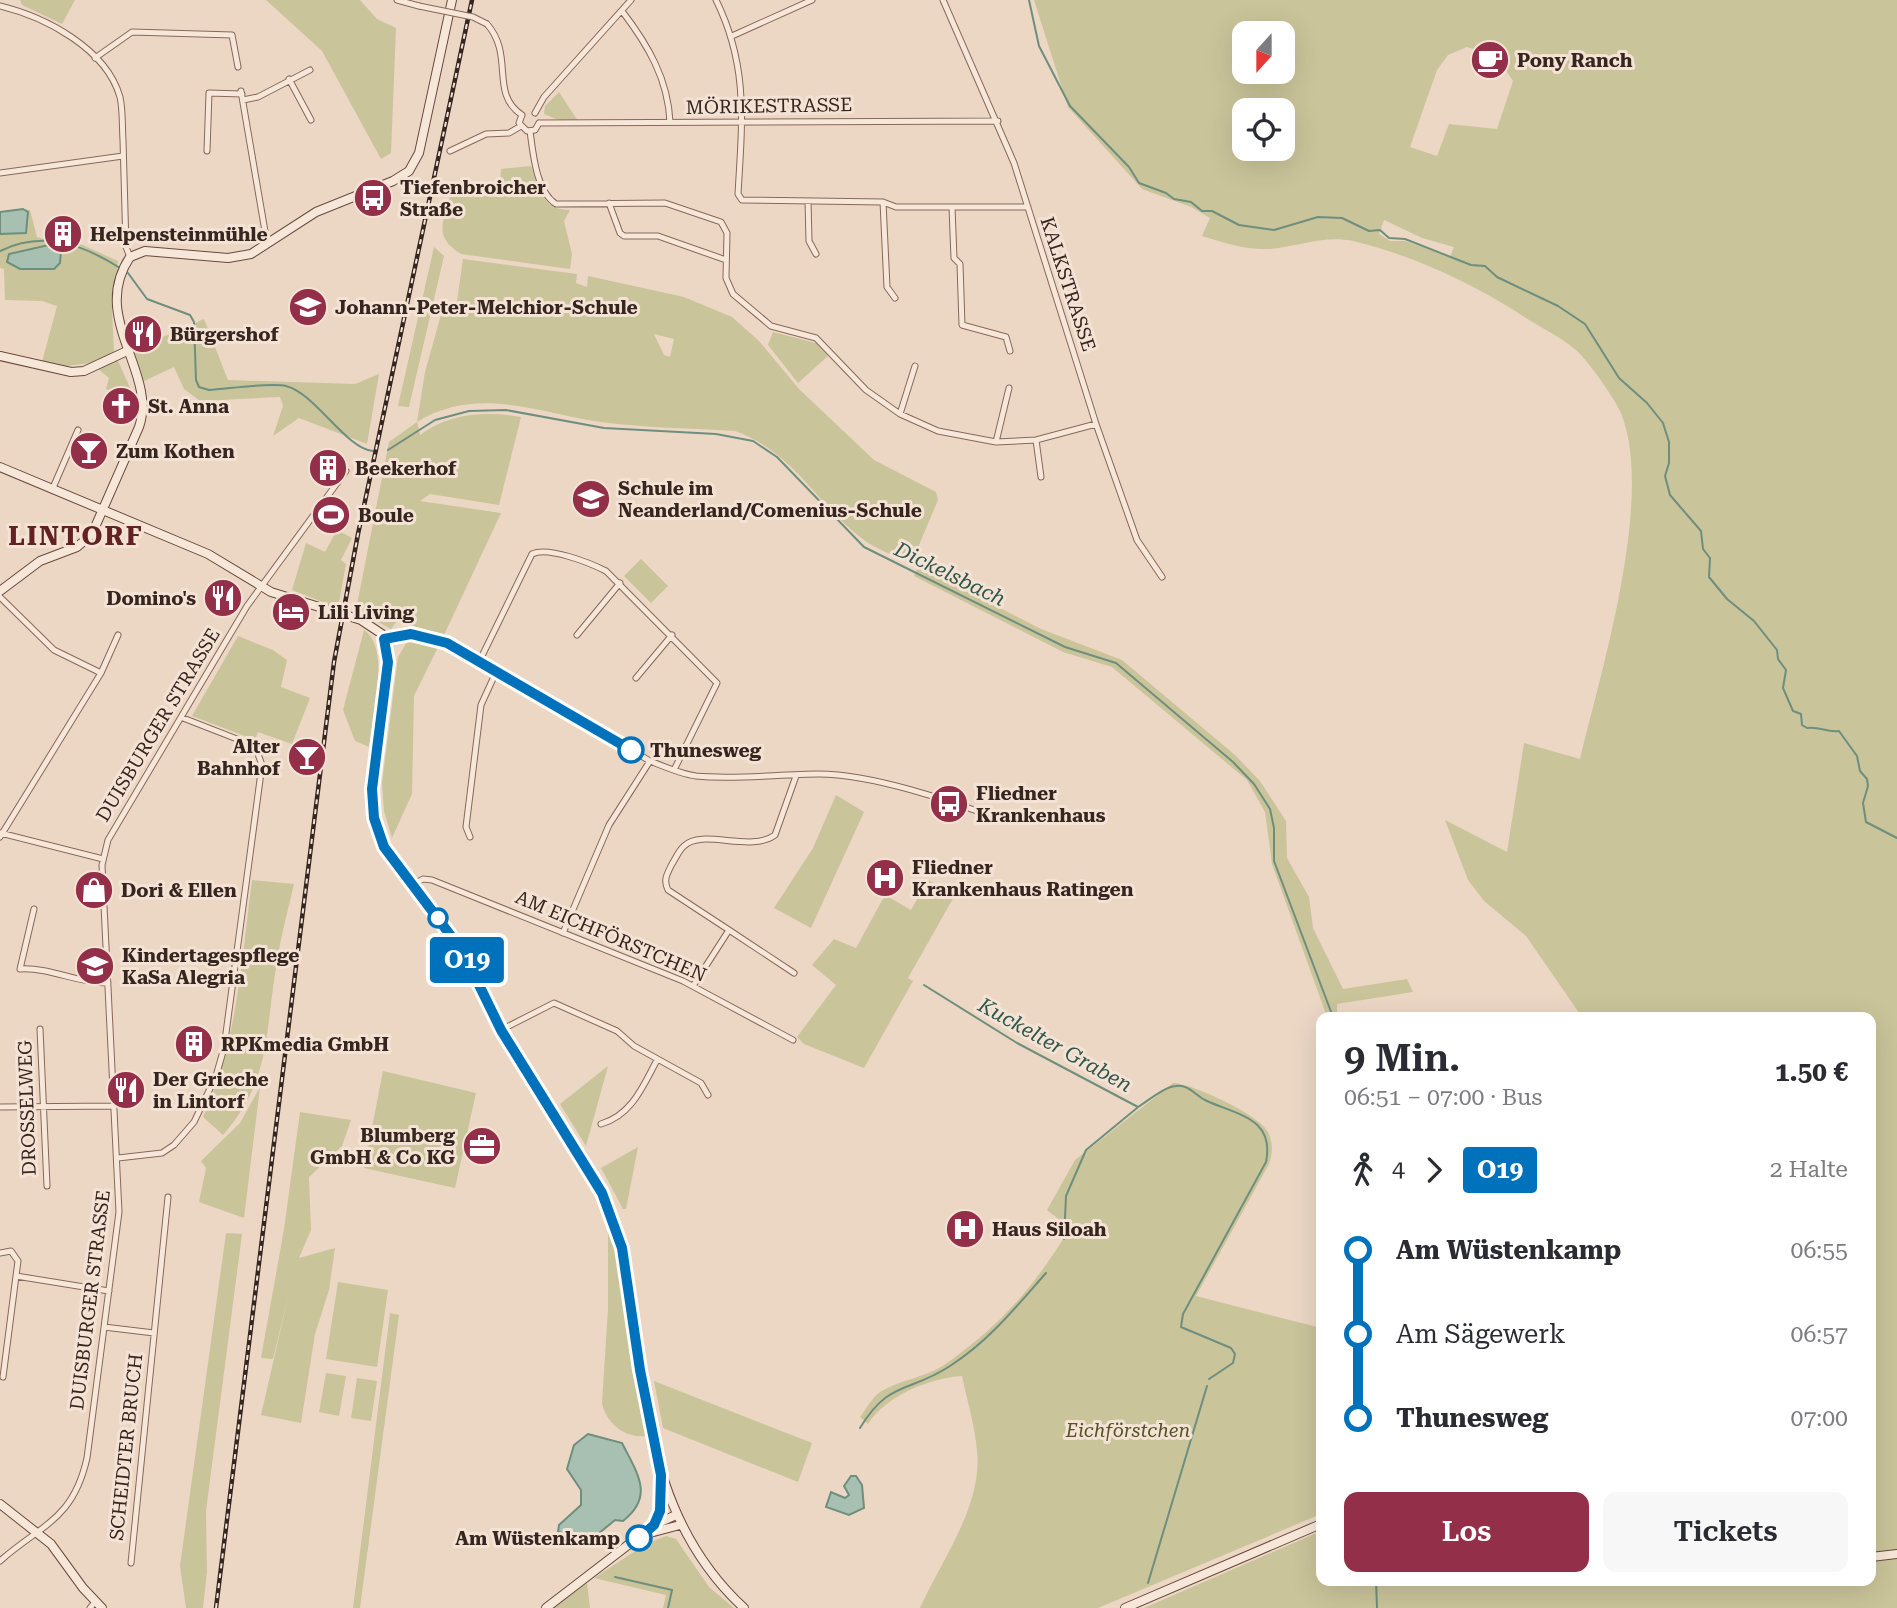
<!DOCTYPE html>
<html lang="de">
<meta charset="utf-8">
<style>
body{margin:0;font-family:"Roboto Serif",serif;background:#f7f7f7;color:#2b2b33;height:100vh;display:flex;flex-direction:column;font-size:26px;white-space:nowrap}
*{box-sizing:border-box;margin:0}
p{font-size:23px;color:#7c7c81}
.icon{flex:none;width:38px;height:38px;fill:none;stroke:currentColor;stroke-width:2;stroke-linecap:round;stroke-linejoin:round}
.map{position:relative;flex:1;overflow:hidden}
.details{position:absolute;left:1316px;top:1012px;width:560px;height:574px;display:flex;flex-direction:column;background:#fff;border-radius:14px;box-shadow:0 7px 28px #0002}
.details>*{flex:none}
.badge{padding:0 14px;border-radius:5px;font-size:24px;line-height:46px}
.needle{width:46px;rotate:201deg}
.tools{position:absolute;left:1232px;top:21px;display:grid;gap:14px}
.tools a{display:grid;place-items:center;width:63px;height:63px;border-radius:14px;background:#fff;box-shadow:0 7px 28px #0002;font-size:35px}
.map>.badge{position:absolute;translate:-50% -50%;box-shadow:0 0 0 4px #fff}
.legs{display:flex;align-items:center;gap:10px;height:77px;padding:0 28px;font-size:23px}
.legs p{margin-inline-start:auto}
.headline{display:flex;align-items:center;justify-content:space-between;height:119px;padding:0 28px}
h1{font-size:38px;font-weight:600;line-height:52px}
.button{display:flex;gap:14px;margin-top:auto;padding:14px 28px}
.button a{flex:1;height:80px;border-radius:14px;background:#932f48;color:#fff;font-size:28px;font-weight:600;line-height:80px;text-align:center}
.button a+a{background:#f7f7f7;color:#2b2b33}
ul{padding:0 28px;list-style:none}
li{display:flex;align-items:center;gap:24px;height:84px;font-size:26px}
li i{display:grid;place-items:center;width:10px;height:100%;margin:0 9px;background:currentColor}
li i::after{content:'';width:18px;height:18px;margin:-9px;border:5px solid;border-radius:50%;background:#fff}
li p{margin-inline-start:auto}
li:first-child i{background:linear-gradient(#0000 50%,currentColor 0)}
li:last-child i{background:linear-gradient(currentColor 50%,#0000 0)}
.map>svg:first-child{display:block}
.green{fill:#cac49a;fill-rule:evenodd}
.water{fill:#a7c0b2;stroke:#6e8e7e;stroke-width:2}
.lines{fill:none;stroke-linecap:round;stroke-linejoin:round}
.stream{stroke:#6e8e7e;stroke-width:2}
.street-casing{stroke:#87685c;stroke-width:7}
.secondary-casing{stroke:#694a3f;stroke-width:10}
.street{stroke:#f7e7d8;stroke-width:5}
.secondary{stroke:#f7e7d8;stroke-width:8}
.rail-casing{stroke:#37251f;stroke-width:4.5}
.rail{stroke:#f4e3d5;stroke-width:2;stroke-dasharray:5;stroke-linecap:butt}
.street-bridge-casing{stroke:#87685c;stroke-width:7;stroke-linecap:butt}
.street-bridge{stroke:#f7e7d8;stroke-width:5}
.line-1-casing{stroke:#fff;stroke-width:16}
.line-1{stroke:#0072bc;stroke-width:10}
.stop-1-dot{fill:#fff;stroke:#0072bc;stroke-width:3.5}
.labels{text-anchor:middle;dominant-baseline:central;stroke-width:6;stroke-linejoin:round;paint-order:stroke}
.poi-label{font-size:19px;font-weight:bold;fill:#37251f;stroke:#f4e3d5;text-anchor:start}
.street-label{font-size:19px;fill:#37251f;stroke:#f4e3d5}
.stop-label{font-size:19px;font-weight:bold;fill:#37251f;stroke:#f4e3d5;text-anchor:start}
.park-label{font-size:19px;font-style:italic;fill:#535327;stroke:#f4e3d5}
.water-label{font-size:21px;font-style:italic;fill:#2f574b;stroke:#f4e3d5}
.district-label{font-size:26px;font-weight:bold;letter-spacing:2px;fill:#622123;stroke:#f4e3d5}
</style>
<div class="map">
<svg width="1897" height="1608" viewBox="0 0 1897 1608">
<rect width="100%" height="100%" fill="#ecd7c5"/>
<path class="green" d="M20,0H75L62,24L22,5Z
M266,0H360L377,19L396,28L391,153L381,159L322,51Z
M1034,0H1897V1608H1144L1321,1531V1580H1871V1017H1582L1526,936L1484,901L1468,880L1445,820L1507,852L1524,743L1580,759C1601,672 1656,493 1620,411C1613,396 1588,361 1576,350C1561,337 1540,327 1523,316C1472,283 1412,255 1353,241C1323,235 1298,247 1269,249C1245,250 1225,243 1202,236L1210,218L1191,207L1142,189L1068,107ZM1244,33H1283V72H1244ZM1467,47L1497,57L1513,81L1497,129L1449,124L1437,156L1410,147L1437,70L1448,55ZM1244,110H1283V149H1244ZM1384,220L1422,238L1454,247L1450,257L1405,241H1390L1379,234Z
M559,92L578,121H561L544,114L545,106Z
M531,166C540,190 542,210 570,210L564,221L572,254L570,269L461,254C432,236 444,221 451,192L499,197L501,169Z
M23,209L30,210L37,237L76,249L78,243L118,261L112,310L114,352L136,401L106,389L109,378L91,363L58,367L42,362L57,306L42,301L5,300L4,269L0,268V212Z
M434,247L444,256L409,407L398,406Z
M463,259L577,274L576,283L587,287L588,276L684,297L732,317L759,341L799,389L874,460L936,492L938,500L914,557L903,560C890,554 875,548 864,540C816,505 796,453 735,431C691,428 645,428 601,422C538,413 478,385 417,422L420,435C449,413 487,411 521,417L499,505L430,494L420,501L501,513L444,635L397,621L391,629L356,610L389,442L417,422L425,372L444,304L457,301ZM654,334L674,339L670,357L664,355Z
M204,319L228,380L355,384L379,374L367,444L299,418L273,436L283,406L280,397L200,401L184,389L174,367L142,382L131,351Z
M773,332L816,343L828,356L798,383L768,345Z
M329,502L342,509L333,527L320,521Z
M337,530L352,538L341,560L346,564L338,608L292,590L306,543L325,552Z
M641,559L668,586L651,603L624,576Z
M918,566L1041,629L1122,660L1235,755L1260,781L1286,821L1287,858L1309,897L1313,928L1343,989L1407,979L1413,992L1337,1004V1017H1327L1272,864L1265,812L1247,780L1112,667L1063,652L914,576Z
M364,630C391,648 373,718 369,747L355,741L343,710Z
M238,636L273,650L287,660L281,687L310,698L292,744L258,732L255,740L192,716Z
M426,641L439,645L414,696L412,794L392,838L384,811L382,783L398,657L407,642Z
M836,795L864,812L811,928L774,908L813,848Z
M252,880L294,884C287,914 279,944 275,974C265,1039 269,1082 223,1135L203,1117C238,1039 241,964 252,880Z
M928,880L955,895L908,978L913,981L864,1068L804,1044L797,1037L836,985L812,965L834,939L856,948L885,895L911,910Z
M608,1066L586,1146L560,1104Z
M383,1071L476,1093L455,1188L364,1168Z
M1173,1083C1191,1083 1260,1115 1268,1132C1273,1144 1273,1152 1269,1164L1196,1296L1321,1328V1514L1098,1608H920C941,1561 983,1505 977,1451C975,1426 967,1400 962,1376C929,1378 886,1396 868,1424L860,1417C866,1409 872,1398 880,1392C899,1380 924,1378 944,1365C1001,1325 1034,1287 1070,1228L1047,1210L1075,1160Z
M260,1087L244,1218L199,1202L206,1168L201,1161L240,1123Z
M300,1112L351,1120L342,1146L309,1177L311,1230L299,1258L335,1248L329,1290L315,1334L301,1423L261,1415L289,1293L273,1359L261,1358L284,1229Z
M638,1147L626,1209H623L601,1168Z
M608,1221L621,1269L647,1436C625,1439 606,1423 602,1403L608,1309Z
M226,1233L242,1234L206,1511L207,1572L203,1608H186L180,1566Z
M338,1282L388,1290L377,1367L326,1359Z
M390,1313L399,1315L360,1608H353Z
M326,1373L346,1376L339,1416L319,1412Z
M357,1378L377,1381L371,1421L351,1418Z
M654,1381L812,1443L798,1482L663,1428Z
M666,1536L676,1539L709,1587L734,1608H663L666,1595L594,1578L646,1544Z
M587,1583L590,1608H553Z"/>
<path class="water" d="M23,209L28,212L26,233L0,234V212Z
M53,244L61,250L60,263L54,269H20L7,262L9,254Z
M588,1434L622,1443C637,1473 655,1496 623,1521L615,1520L592,1539L558,1532L559,1525L581,1505V1490L567,1469L574,1445Z
M851,1476H856L862,1485L864,1508L849,1515L826,1507L831,1492L845,1498L849,1495L844,1486Z"/>
<g class="lines">
<path class="stream" d="M1029,0L1039,46L1070,106L1129,167L1139,183L1166,193L1174,199L1191,202L1202,211H1212L1239,225L1274,230L1318,217L1342,218L1369,231L1380,230L1389,238L1405,239L1471,265L1485,266L1497,277L1558,306L1585,324L1619,378L1647,403L1663,423L1669,442V463L1665,476L1670,495L1701,531L1703,549L1710,558L1709,577L1727,599L1754,621L1777,650L1778,659L1786,670L1783,688L1793,711L1801,714L1802,725L1807,728C1820,726 1827,733 1839,731L1857,756L1860,771L1867,779L1868,786L1863,803L1866,822L1897,838
M0,251C43,230 82,244 120,268
M128,273L147,299L190,315L194,322L196,380L199,387L209,390C227,389 271,382 286,386C315,393 346,449 373,451
M388,450L435,420L469,411L506,410L604,428L716,434L753,441L777,457L864,547L1065,647L1116,663L1233,762L1254,784L1270,809L1274,828V861L1333,1017
M924,985L1017,1043L1138,1107C1149,1100 1164,1087 1176,1086C1188,1084 1195,1095 1205,1100C1236,1115 1275,1117 1266,1162L1183,1314L1181,1327L1231,1348L1235,1354L1233,1363L1209,1379
M1064,1239L1066,1196L1086,1150L1137,1108
M860,1428C889,1380 909,1393 950,1366C989,1341 1016,1307 1046,1273
M615,1577L672,1590L668,1608
M1376,1580L1377,1608
M1148,1583L1207,1386"/>
<g class="street-casing">
<path id="street" d="M397,0L419,6
M716,0C749,67 742,123 738,194L742,200L883,202L896,207H1028
M943,0L1014,163L1096,424L1137,540L1162,577
M0,6C45,17 106,48 120,97C123,110 122,126 123,140C124,176 125,211 126,247L130,257
M622,11C648,45 668,79 670,122
M487,24C515,56 489,93 522,115
M732,36L812,0
M95,58L132,32L232,35L238,67
M289,79L311,120
M241,91L267,243
M243,100L258,97L310,70
M535,113L544,97L631,0
M522,115L519,123L527,131L535,130L539,123
M539,123L998,121
M530,131C533,153 536,191 556,204L665,203L721,222L727,233L726,278L733,294L771,326L816,338L866,390L900,414L938,431L996,442L1036,440L1096,424
M207,151L209,93L242,94
M450,151L486,134L509,133L521,126
M0,173L123,156
M808,201L809,241L816,254
M883,202L887,287L895,298
M609,203L620,233L624,236H658L726,260
M952,207L954,258L960,264L962,325L1006,337L1010,351
M900,414L915,366
M1036,440L1041,477
M996,442L1009,388
M52,490L78,430
M0,597L54,650L101,673
M577,635L620,583
M384,639L411,634L447,643L650,761C665,767 681,774 696,776C737,780 779,774 819,774C871,774 952,801 1001,820
M480,660L532,554C548,546 590,563 606,571L717,683L674,770
M636,678L672,635
M0,833L103,859
M0,837L101,673L118,635
M470,837L466,827L481,705L497,670
M412,885L423,879L432,880L683,981L793,1040
M34,909L20,969C49,967 77,983 108,983
M729,930L794,973
M563,933L609,825L650,761
M693,986L729,930L668,890C663,880 667,874 672,864C676,858 679,850 684,846C702,828 751,853 775,835L796,776
M40,1029L47,1186
M501,1030L554,1003L617,1031L634,1046L701,1083L708,1095
M0,1107L114,1106
M601,1124C632,1115 643,1086 657,1060
M118,1158L162,1153L174,1145L194,1122L216,1076L224,1048L262,765L255,746L183,718
M0,1253L11,1251L18,1261L16,1276L109,1291
M104,1327L154,1333
M3,1377L16,1276
M0,1561C42,1524 73,1520 87,1458L119,1212L102,865L108,840L247,606L346,471
M131,1563L168,1197
M90,1608L95,1602"/>
</g>
<g class="secondary-casing">
<path id="secondary" d="M0,356L71,372L84,371L127,351
M0,467L208,554L271,592L361,620L382,634C404,681 359,773 378,832C390,871 426,899 449,932C473,966 487,1006 508,1041C543,1101 590,1157 615,1223C626,1253 628,1286 632,1318C648,1426 659,1530 744,1608
M0,591L40,561L77,547L92,534L139,427C158,372 89,318 130,257L145,251L228,258L251,254L316,212L393,181L409,171L419,153L452,0
M0,1504L51,1544L83,1588L102,1608
M654,1525L660,1511L661,1484
M646,1534L680,1525
M1871,1557L1897,1554
M546,1608L654,1525L676,1515
M1125,1608L1321,1524"/>
</g>
<use href="#street" class="street"/>
<use href="#secondary" class="secondary"/>
<g class="rail-casing">
<path id="rail" d="M216,1608L334,662L358,534L472,0"/>
</g>
<use href="#rail" class="rail"/>
<g class="street-bridge-casing">
<path id="street-bridge" d="M419,6L473,17L487,24"/>
</g>
<use href="#street-bridge" class="street-bridge"/>
</g>
<g class="lines">
<g class="line-1-casing">
<path id="line-1" d="M631,750L447,643L411,634L384,639L388,662L372,789L374,818L384,847L463,952L501,1030L602,1193L622,1248L640,1370L661,1475L660,1511L654,1525L639,1538"/>
</g>
<use href="#line-1" class="line-1"/>
</g>
<defs>
<g id="cafe-disc" transform="scale(2.0125)"><circle r="9.5" fill="#932f48" stroke="#f4e3d5"/><path d="M-5.5-4.5H6V0H3Q3 3.5 0 3.5H-2.5Q-5.5 3.5-5.5 0ZM3-3.2v2h1.7v-2ZM-6 4.5H4V6H-6Z" fill="#fff"/></g>
<g id="bus-disc" transform="scale(2.0125)"><circle r="9.5" fill="#932f48" stroke="#f4e3d5"/><path d="M-5-6H5V4H4V6H2V4H-2V6H-4V4H-5ZM-3.5-4V0h7V-4ZM-3.5 1.2v1.5H-2V1.2ZM2 1.2v1.5H3.5V1.2Z" fill="#fff"/></g>
<g id="building-disc" transform="scale(2.0125)"><circle r="9.5" fill="#932f48" stroke="#f4e3d5"/><path d="M-4-6H4V6H1V3H-1V6H-4ZM-2.5-4.3h1.7v1.8h-1.7ZM.8-4.3h1.7v1.8H.8ZM-2.5-1h1.7V.8h-1.7ZM.8-1h1.7V.8H.8Z" fill="#fff"/></g>
<g id="school-disc" transform="scale(2.0125)"><circle r="9.5" fill="#932f48" stroke="#f4e3d5"/><path d="M0-5L7-2L0 1L-7-2ZM-4 1L0 2.5L4 1V4Q0 6-4 4Z" fill="#fff"/></g>
<g id="restaurant-disc" transform="scale(2.0125)"><circle r="9.5" fill="#932f48" stroke="#f4e3d5"/><path d="M-5-6h1v4h1v-4h1v4h1v-4h1v5L-1.5 .5V6h-2V.5L-5-1ZM5-6V6H3V1.5H1.5Q1.5-4 5-6Z" fill="#fff"/></g>
<g id="church-disc" transform="scale(2.0125)"><circle r="9.5" fill="#932f48" stroke="#f4e3d5"/><path d="M-1.2-6h2.4v3.5h3.3v2.4h-3.3V6h-2.4V-.1h-3.3v-2.4h3.3Z" fill="#fff"/></g>
<g id="bar-disc" transform="scale(2.0125)"><circle r="9.5" fill="#932f48" stroke="#f4e3d5"/><path d="M-6-5H6L.8 .8V4.5H3.5V6h-7V4.5H-.8V.8Z" fill="#fff"/></g>
<g id="stadium-disc" transform="scale(2.0125)"><circle r="9.5" fill="#932f48" stroke="#f4e3d5"/><path d="M0-5a6.5 5 0 1 0 0 10a6.5 5 0 1 0 0-10ZM-3.5-1.8h7v3.6h-7Z" fill="#fff"/></g>
<g id="hotel-disc" transform="scale(2.0125)"><circle r="9.5" fill="#932f48" stroke="#f4e3d5"/><path d="M-6-4.5h1.5V1H6V5H4.5V3h-9V5H-6ZM-4 0a1.8 1.8 0 1 1 3.6 0ZM.5 0V-2.5h3Q6-2.5 6 0Z" fill="#fff"/></g>
<g id="hospital-disc" transform="scale(2.0125)"><circle r="9.5" fill="#932f48" stroke="#f4e3d5"/><path d="M-5-5h3v3.5h4V-5h3V5h-3V1.5h-4V5h-3Z" fill="#fff"/></g>
<g id="shop-disc" transform="scale(2.0125)"><circle r="9.5" fill="#932f48" stroke="#f4e3d5"/><path d="M-5-2.5h2.3a2.7 3.5 0 0 1 5.4 0H5L5.5 6h-11ZM-1.5-2.5h3a1.5 2.3 0 0 0-3 0Z" fill="#fff"/></g>
<g id="office-disc" transform="scale(2.0125)"><circle r="9.5" fill="#932f48" stroke="#f4e3d5"/><path d="M-6-3h4V-5.5h4V-3h4V5H-6ZM-1-4.5V-3h2v-1.5ZM-6 0V1H6V0Z" fill="#fff"/></g>
</defs>
<g fill-rule="evenodd">
<use href="#cafe-disc" x="1490" y="60"/>
<use href="#bus-disc" x="373" y="198"/>
<use href="#building-disc" x="63" y="234"/>
<use href="#school-disc" x="308" y="307"/>
<use href="#restaurant-disc" x="143" y="334"/>
<use href="#church-disc" x="121" y="406"/>
<use href="#bar-disc" x="89" y="451"/>
<use href="#building-disc" x="328" y="468"/>
<use href="#school-disc" x="591" y="499"/>
<use href="#stadium-disc" x="331" y="515"/>
<use href="#restaurant-disc" x="223" y="598"/>
<use href="#hotel-disc" x="291" y="612"/>
<use href="#bar-disc" x="307" y="757"/>
<use href="#bus-disc" x="949" y="804"/>
<use href="#hospital-disc" x="885" y="878"/>
<use href="#shop-disc" x="94" y="890"/>
<use href="#school-disc" x="95" y="966"/>
<use href="#building-disc" x="194" y="1044"/>
<use href="#restaurant-disc" x="126" y="1090"/>
<use href="#office-disc" x="482" y="1146"/>
<use href="#hospital-disc" x="965" y="1229"/>
</g>
<g class="stop-1-dot">
<circle cx="631" cy="750" r="12"/>
<circle cx="438" cy="918" r="9"/>
<circle cx="639" cy="1538" r="12"/>
</g>
<g class="labels">
<g class="poi-label">
<text x="1517" y="60">Pony Ranch</text>
<text x="400" y="187">Tiefenbroicher<tspan x="400" dy="22">Straße</tspan></text>
<text x="90" y="234">Helpensteinmühle</text>
<text x="335" y="307">Johann-Peter-Melchior-Schule</text>
<text x="170" y="334">Bürgershof</text>
<text x="148" y="406">St. Anna</text>
<text x="116" y="451">Zum Kothen</text>
<text x="355" y="468">Beekerhof</text>
<text x="618" y="488">Schule im<tspan x="618" dy="22">Neanderland/Comenius-Schule</tspan></text>
<text x="358" y="515">Boule</text>
<text x="196" y="598" text-anchor="end">Domino's</text>
<text x="318" y="612">Lili Living</text>
<text x="280" y="746" text-anchor="end">Alter<tspan x="280" dy="22">Bahnhof</tspan></text>
<text x="976" y="793">Fliedner<tspan x="976" dy="22">Krankenhaus</tspan></text>
<text x="912" y="867">Fliedner<tspan x="912" dy="22">Krankenhaus Ratingen</tspan></text>
<text x="121" y="890">Dori &amp; Ellen</text>
<text x="122" y="955">Kindertagespflege<tspan x="122" dy="22">KaSa Alegria</tspan></text>
<text x="221" y="1044">RPKmedia GmbH</text>
<text x="153" y="1079">Der Grieche<tspan x="153" dy="22">in Lintorf</tspan></text>
<text x="455" y="1135" text-anchor="end">Blumberg<tspan x="455" dy="22">GmbH &amp; Co KG</tspan></text>
<text x="992" y="1229">Haus Siloah</text>
</g>
<g class="street-label">
<text transform="translate(769 106) rotate(-1)">MÖRIKESTRASSE</text>
<text transform="translate(1068 284) rotate(72)">KALKSTRASSE</text>
<text transform="translate(158 725) rotate(-59)">DUISBURGER STRASSE</text>
<text transform="translate(611 936) rotate(23)">AM EICHFÖRSTCHEN</text>
<text transform="translate(27 1108) rotate(-92)">DROSSELWEG</text>
<text transform="translate(90 1300) rotate(-83)">DUISBURGER STRASSE</text>
<text transform="translate(126 1447) rotate(-84)">SCHEIDTER BRUCH</text>
</g>
<g class="stop-label">
<text x="650" y="750">Thunesweg</text>
<text x="620" y="1538" text-anchor="end">Am Wüstenkamp</text>
</g>
<g class="park-label">
<text x="1128" y="1430">Eichförstchen</text>
</g>
<g class="water-label">
<text transform="translate(950 574) rotate(26)">Dickelsbach</text>
<text transform="translate(1055 1045) rotate(29)">Kuckelter Graben</text>
</g>
<g class="district-label">
<text x="76" y="536">LINTORF</text>
</g>
</g>
</svg>
<div class="tools">
<a><svg class="needle" viewBox="-14 -14 28 28"><path d="M0-13l5 13h-10z" fill="#e53935"/><path d="M0 13l5-13h-10z" fill="#7c7c81"/></svg></a>
<a><svg class="icon" aria-label="locate" viewBox="0 0 24 24"><circle cx="12" cy="12" r="6"/><path d="M12 2v4M12 18v4M2 12h4M18 12h4"/></svg></a>
</div>
<b class="badge" style="left:467px;top:960px;background:#0072bc;color:#fff">O19</b>
<section class="details">
<div class="headline"><div><h1>9 Min.</h1><p>06:51 – 07:00 · Bus</p></div><b>1.50 €</b></div>
<div class="legs"><svg class="icon" aria-label="walk" viewBox="0 0 24 24"><circle cx="13" cy="4" r="2"/><path d="M13 8l-2 6 4 7M11 14l-3 7M7 12l3-4h3l4 4"/></svg>4<svg class="icon" aria-label="forward" viewBox="0 0 24 24"><path d="M9 5l7 7-7 7"/></svg><b class="badge" style="background:#0072bc;color:#fff">O19</b><p>2 Halte</p></div>
<ul>
<li><i style="color:#0072bc"></i><b>Am Wüstenkamp</b><p>06:55</p></li>
<li><i style="color:#0072bc"></i><span>Am Sägewerk</span><p>06:57</p></li>
<li><i style="color:#0072bc"></i><b>Thunesweg</b><p>07:00</p></li>
</ul>
<div class="button"><a>Los</a><a>Tickets</a></div>
</section>
</div>
